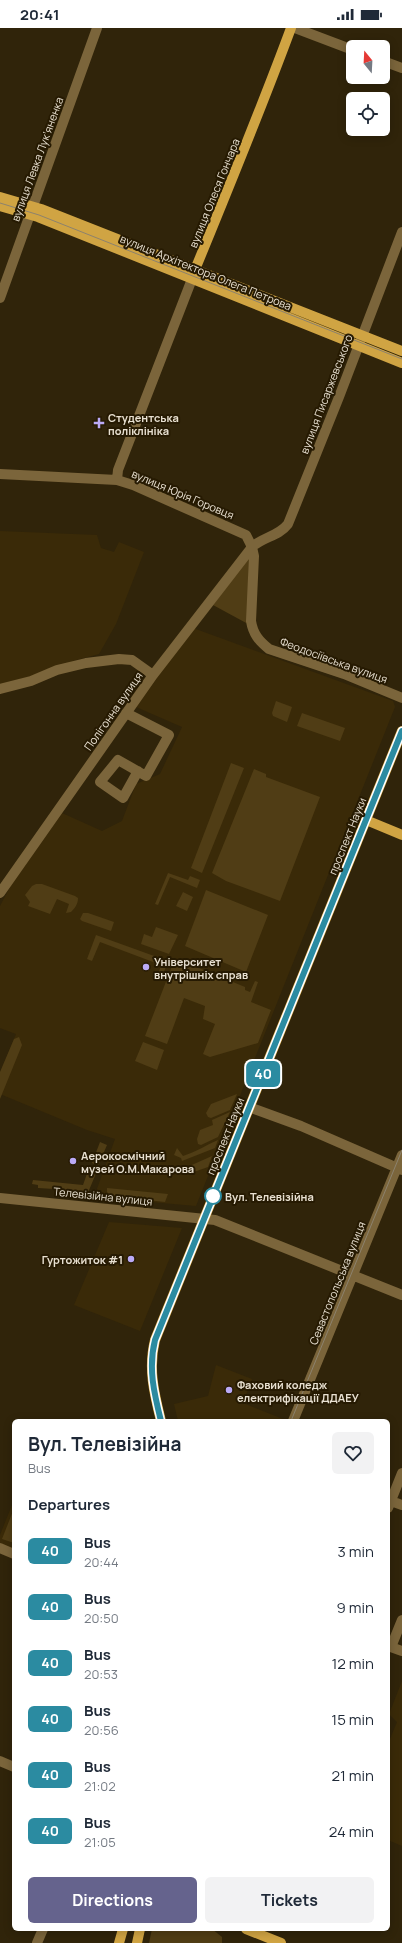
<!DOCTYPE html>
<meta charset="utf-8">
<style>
body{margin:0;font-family:Manrope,sans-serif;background:#f2f2f3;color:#1f2937;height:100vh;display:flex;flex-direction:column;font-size:15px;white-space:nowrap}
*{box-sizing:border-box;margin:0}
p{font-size:13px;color:#747a83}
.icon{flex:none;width:22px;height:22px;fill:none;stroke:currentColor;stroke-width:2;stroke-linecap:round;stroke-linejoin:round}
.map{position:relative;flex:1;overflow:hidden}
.panel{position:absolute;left:12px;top:1391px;width:378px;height:512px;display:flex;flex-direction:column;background:#fff;border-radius:6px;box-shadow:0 2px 10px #0003}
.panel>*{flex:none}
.badge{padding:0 8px;border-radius:6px;font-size:14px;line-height:26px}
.needle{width:26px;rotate:342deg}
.tools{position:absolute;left:346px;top:12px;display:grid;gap:8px}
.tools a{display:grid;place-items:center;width:44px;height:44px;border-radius:6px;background:#fff;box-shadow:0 2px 10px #0003;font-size:20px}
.map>.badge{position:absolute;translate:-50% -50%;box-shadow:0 0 0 2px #fff}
h2{padding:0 16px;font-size:15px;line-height:36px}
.round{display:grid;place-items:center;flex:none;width:42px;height:42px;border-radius:6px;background:#f2f2f3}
.overview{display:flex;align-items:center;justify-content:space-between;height:68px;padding:0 16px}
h1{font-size:19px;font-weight:700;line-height:30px}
.cta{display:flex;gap:8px;margin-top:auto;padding:8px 16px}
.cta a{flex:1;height:46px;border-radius:6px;background:#65638d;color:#fff;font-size:16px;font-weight:700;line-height:46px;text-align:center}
.cta a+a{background:#f2f2f3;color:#1f2937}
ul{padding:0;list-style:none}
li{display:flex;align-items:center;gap:12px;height:56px;padding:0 16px}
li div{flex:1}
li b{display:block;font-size:15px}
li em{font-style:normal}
li .badge{min-width:44px;font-weight:700;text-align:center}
.status{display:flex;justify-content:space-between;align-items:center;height:28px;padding:0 20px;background:#fff;direction:ltr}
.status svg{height:11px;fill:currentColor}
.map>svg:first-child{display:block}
.built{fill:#3a2a08}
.green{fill:#503d15}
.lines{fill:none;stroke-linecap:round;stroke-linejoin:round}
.minor{stroke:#7b653b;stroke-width:10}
.major{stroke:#d0a443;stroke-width:10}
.tram{stroke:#8c826e;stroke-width:1}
.line-casing{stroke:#fff;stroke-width:9}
.line{stroke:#2b8ba1;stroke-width:6}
.poi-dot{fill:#bbaaf6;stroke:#261a02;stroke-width:1.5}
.stop-dot{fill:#fff;stroke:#2b8ba1;stroke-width:2}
.labels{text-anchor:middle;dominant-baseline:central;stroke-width:4;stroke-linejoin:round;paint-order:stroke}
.street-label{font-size:11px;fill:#e8e0d1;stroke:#261a02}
.poi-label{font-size:11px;font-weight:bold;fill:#e8e0d1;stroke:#261a02;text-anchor:start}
.stop-label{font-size:11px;font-weight:bold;fill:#e8e0d1;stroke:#261a02;text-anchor:start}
</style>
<div class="status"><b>20:41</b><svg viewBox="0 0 49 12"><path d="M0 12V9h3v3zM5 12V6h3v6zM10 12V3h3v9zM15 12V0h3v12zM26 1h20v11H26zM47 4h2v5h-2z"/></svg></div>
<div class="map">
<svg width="402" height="1915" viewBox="0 0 402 1915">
<rect width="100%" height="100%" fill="#30240a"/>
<path class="built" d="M0,503L97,507L101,520L114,524L119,514L144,524L116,596L99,626L73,633L42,646L0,656Z
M193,600L393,673L395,679L196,1178L94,1169L115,1111L87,1102L0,1066V1045L16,1006L0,1000V878L11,857L62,785L102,803L122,793L136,756L160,746L182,699L136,679Z
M109,1194L182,1200L140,1303L74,1277Z
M216,1337L252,1351L243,1375L283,1391V1393H178L174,1376L208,1368Z
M12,1477L14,1478V1524L0,1518V1507Z
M402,1653V1818L388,1812V1716L397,1694L389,1686Z"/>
<path class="green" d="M249,528L248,596L213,577Z
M276,673L292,679L287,694L273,688L272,685Z
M302,685L345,700L340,713L297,698Z
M231,735L244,740L202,845L191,840Z
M254,741L266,746V749L320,769L280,873L226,853L212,845Z
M168,845L188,852L190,848L200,852L197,860L170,849L158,877L155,876Z
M36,856H42L75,868L78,870C78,876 75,880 71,884L66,885L69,876L57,871L50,886L28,878L30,874L25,867L32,858Z
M206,862L268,887L246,944L185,918Z
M183,864L193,869L187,883L176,878Z
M83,885H88L114,894L111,903L82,893L80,891Z
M156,899L178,907L169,926L141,916L144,906L152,909Z
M96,907L168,933L161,952L157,950L161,937L100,914L92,933L87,931Z
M177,931L245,959V962L250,964L255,953L258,954L251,974L271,982L258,1015L210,1029L203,1026L215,996L203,991L205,978L184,970L167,1016L145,1008L174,933Z
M19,1009L22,1017L0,1071V1044L14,1011Z
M143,1014L164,1022L157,1042L135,1033Z
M237,1066L230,1082L211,1090L208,1089L206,1085L211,1076Z
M230,1084L218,1109L201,1117L198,1116L197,1111L200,1102L213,1097L212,1092Z
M218,1112L215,1120L182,1133L181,1130L174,1127L177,1120L183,1128C196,1124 206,1117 218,1112Z
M100,1114L107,1117L98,1138L92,1135Z
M212,1128L208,1139L191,1145L187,1143L185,1140Z
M89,1140L97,1143L87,1167L84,1168L57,1166L54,1161L38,1160V1157L32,1156L33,1152L83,1157Z
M107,1160L168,1166L165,1174L111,1168L107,1164Z
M13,1483H14V1515L2,1511Z
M152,1901H212L222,1909V1915H149Z"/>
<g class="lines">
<path class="minor" d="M295,0L353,22
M383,33L402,40
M0,270L97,0
M0,446L117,452L133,457L246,507L252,519L254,528L251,593C253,606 259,613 269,621L344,646L402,670
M117,452L118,442L192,251
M0,661L31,653L57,642L86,635L119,631L132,632L153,647
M126,685L169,707L146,748L118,732L100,754L123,770L138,743
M0,865L153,647L252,519C263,509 279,508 288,496L339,369L402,204
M249,1079L301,1098L402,1142
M0,1170L215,1192L402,1267
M293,1393L402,1127
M391,1473L402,1477
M388,1480L402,1445
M0,1520L14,1526
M388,1618L402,1623
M391,1619L402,1592
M0,1733L14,1739
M37,1915L43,1901"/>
<path class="major" d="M0,169L41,181L402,323
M0,178L38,189L402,335
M192,249C226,166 260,84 291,0
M366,792L402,807
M161,1393C154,1365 148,1340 155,1312L402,703
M246,1901L281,1915
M119,1915L123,1901
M137,1915L140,1901"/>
<path class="tram" d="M0,175L39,187L402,331
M291,1393L402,1122"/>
</g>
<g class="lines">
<g class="line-casing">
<path id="line" d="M161,1393C154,1365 148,1340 155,1312L402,703"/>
</g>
<use href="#line" class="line"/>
</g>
<g class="poi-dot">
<path d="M97 389h4v4h4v4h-4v4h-4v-4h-4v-4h4z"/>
<circle cx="146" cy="939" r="4"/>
<circle cx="73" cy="1133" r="4"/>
<circle cx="131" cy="1231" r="4"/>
<circle cx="229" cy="1362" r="4"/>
</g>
<circle class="stop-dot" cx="213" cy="1168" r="8"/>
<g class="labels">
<g class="street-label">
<text transform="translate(37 131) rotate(-70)">вулиця Левка Лукʼяненка</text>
<text transform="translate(214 165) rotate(-68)">вулиця Олеся Гончара</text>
<text transform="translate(206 244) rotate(22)">вулиця Архітектора Олега Петрова</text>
<text transform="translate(326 366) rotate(-69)">вулиця Писаржевського</text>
<text transform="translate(183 466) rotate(23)">вулиця Юрія Горовця</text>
<text transform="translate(334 632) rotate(20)">Феодосіївська вулиця</text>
<text transform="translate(113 683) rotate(-55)">Полігонна вулиця</text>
<text transform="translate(347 808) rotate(-68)">проспект Науки</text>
<text transform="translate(225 1108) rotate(-68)">проспект Науки</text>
<text transform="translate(103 1168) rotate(6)">Телевізійна вулиця</text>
<text transform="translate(337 1255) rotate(-68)">Севастопольська вулиця</text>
</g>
<g class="poi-label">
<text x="108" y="389">Студентська<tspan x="108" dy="13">поліклініка</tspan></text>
<text x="154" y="933">Університет<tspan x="154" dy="13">внутрішніх справ</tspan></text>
<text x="81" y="1127">Аерокосмічний<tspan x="81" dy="13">музей О.М.Макарова</tspan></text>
<text x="123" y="1231" text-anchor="end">Гуртожиток #1</text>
<text x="237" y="1356">Фаховий коледж<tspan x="237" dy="13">електрифікації ДДАЕУ</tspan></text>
</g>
<g class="stop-label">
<text x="225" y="1168">Вул. Телевізійна</text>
</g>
</g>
</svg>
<div class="tools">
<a><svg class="needle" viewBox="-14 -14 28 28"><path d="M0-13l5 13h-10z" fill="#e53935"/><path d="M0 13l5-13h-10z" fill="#747a83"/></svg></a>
<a><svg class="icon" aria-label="locate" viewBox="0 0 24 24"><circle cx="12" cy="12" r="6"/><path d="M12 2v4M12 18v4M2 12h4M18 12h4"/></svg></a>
</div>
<b class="badge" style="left:263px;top:1046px;background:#2b8ba1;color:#fff">40</b>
<section class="panel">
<div class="overview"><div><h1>Вул. Телевізійна</h1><p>Bus</p></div><a class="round"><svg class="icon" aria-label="heart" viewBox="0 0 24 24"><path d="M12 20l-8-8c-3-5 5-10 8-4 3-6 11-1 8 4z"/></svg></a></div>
<h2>Departures</h2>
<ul>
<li><span class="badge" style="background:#2b8ba1;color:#fff">40</span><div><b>Bus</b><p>20:44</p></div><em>3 min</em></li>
<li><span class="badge" style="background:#2b8ba1;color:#fff">40</span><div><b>Bus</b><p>20:50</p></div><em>9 min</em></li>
<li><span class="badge" style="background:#2b8ba1;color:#fff">40</span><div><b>Bus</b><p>20:53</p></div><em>12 min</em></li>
<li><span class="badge" style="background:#2b8ba1;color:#fff">40</span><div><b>Bus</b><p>20:56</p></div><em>15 min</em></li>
<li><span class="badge" style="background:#2b8ba1;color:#fff">40</span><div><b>Bus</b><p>21:02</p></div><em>21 min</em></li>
<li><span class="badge" style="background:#2b8ba1;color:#fff">40</span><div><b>Bus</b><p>21:05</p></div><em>24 min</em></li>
</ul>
<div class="cta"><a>Directions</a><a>Tickets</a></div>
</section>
</div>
